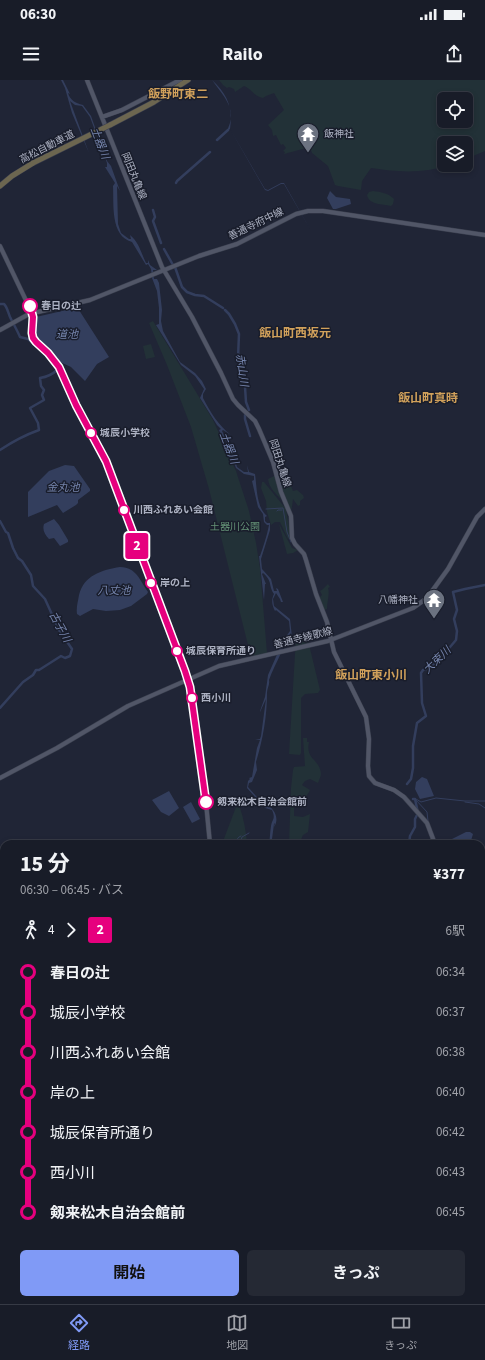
<!DOCTYPE html>
<html lang="ja">
<meta charset="utf-8">
<style>
body{margin:0;font-family:"Source Sans 3","Noto Sans JP",sans-serif;background:#252934;color:#f1f3f6;height:100vh;display:flex;flex-direction:column;font-size:15px;white-space:nowrap}
*{box-sizing:border-box;margin:0}
p{font-size:13px;color:#9fa1a8}
.icon{flex:none;width:22px;height:22px;fill:none;stroke:currentColor;stroke-width:2;stroke-linecap:round;stroke-linejoin:round}
.map{position:relative;flex:1;overflow:hidden}
.sheet{position:absolute;left:0px;top:760px;width:485px;height:464px;display:flex;flex-direction:column;background:#181c28;border-radius:12px 12px 0 0;box-shadow:0 2px 6px #0003,0 0 0 1px #363a45}
.sheet>*{flex:none}
.badge{padding:0 8px;border-radius:3px;font-size:14px;line-height:26px}
.tools{position:absolute;left:437px;top:12px;display:grid;gap:8px}
.tools a{display:grid;place-items:center;width:36px;height:36px;border-radius:6px;background:#181c28;box-shadow:0 2px 6px #0003,0 0 0 1px #363a45;font-size:20px}
.map>.badge{position:absolute;translate:-50% -50%;box-shadow:0 0 0 2px #fff}
.legs{display:flex;align-items:center;gap:6px;height:44px;padding:0 20px;font-size:13px}
.legs p{margin-inline-start:auto}
.summary{display:flex;align-items:center;justify-content:space-between;height:68px;padding:0 20px}
h1{font-size:22px;font-weight:700;line-height:30px}
.action{display:flex;gap:8px;margin-top:auto;padding:8px 20px}
.action a{flex:1;height:46px;border-radius:6px;background:#809af6;color:#111;font-size:16px;font-weight:700;line-height:46px;text-align:center}
.action a+a{background:#252934;color:#f1f3f6}
ul{padding:0 20px;list-style:none}
li{display:flex;align-items:center;gap:14px;height:40px;font-size:15px}
li i{display:grid;place-items:center;width:6px;height:100%;margin:0 5px;background:currentColor}
li i::after{content:'';width:10px;height:10px;margin:-5px;border:3px solid;border-radius:50%;background:#181c28}
li p{margin-inline-start:auto}
li:first-child i{background:linear-gradient(#0000 50%,currentColor 0)}
li:last-child i{background:linear-gradient(currentColor 50%,#0000 0)}
.status{display:flex;justify-content:space-between;align-items:center;height:28px;padding:0 20px;background:#181c28;direction:ltr}
.status svg{height:11px;fill:currentColor}
header{display:flex;justify-content:space-between;align-items:center;height:52px;padding:0 20px;background:#181c28;font-size:18px;font-weight:700}
.tabs{display:flex;justify-content:space-around;align-items:center;height:56px;border-top:1px solid #363a45;background:#181c28;font-size:11px;color:#9fa1a8}
.tabs a{display:grid;justify-items:center;gap:2px}
.tabs .on{color:#809af6}
.map>svg:first-child{display:block}
.green{fill:#223137;fill-rule:evenodd}
.water{fill:#333e5d}
.lines{fill:none;stroke-linecap:round;stroke-linejoin:round}
.stream{stroke:#333e5d;stroke-width:1}
.river{stroke:#333e5d;stroke-width:2.5}
.major-casing{stroke:#3c4150;stroke-width:5}
.highway-casing{stroke:#3b3f4e;stroke-width:6}
.major{stroke:#515667;stroke-width:4}
.highway{stroke:#6c6650;stroke-width:5}
.highway-bridge-casing{stroke:#3b3f4e;stroke-width:6;stroke-linecap:butt}
.highway-bridge{stroke:#6c6650;stroke-width:5}
.line-1-casing{stroke:#fff;stroke-width:9}
.line-1{stroke:#e6007e;stroke-width:6}
.stop-1-dot{fill:#fff;stroke:#e6007e;stroke-width:2}
.labels{text-anchor:middle;dominant-baseline:central;stroke-width:3;stroke-linejoin:round;paint-order:stroke}
.poi-label{font-size:10px;fill:#adb2c3;stroke:#191d2b;text-anchor:start}
.street-label{font-size:10px;fill:#adb2c3;stroke:#191d2b}
.stop-label{font-size:10px;font-weight:bold;fill:#adb2c3;stroke:#191d2b;text-anchor:start}
.park-label{font-size:10px;fill:#659377;stroke:#191d2b}
.water-label{font-size:11px;font-style:italic;fill:#7584ac;stroke:#191d2b}
.quarter-label{font-size:12px;font-weight:bold;fill:#d1a15b;stroke:#191d2b}
</style>
<div class="status"><b>06:30</b><svg viewBox="0 0 49 12"><path d="M0 12V9h3v3zM5 12V6h3v6zM10 12V3h3v9zM15 12V0h3v12zM26 1h20v11H26zM47 4h2v5h-2z"/></svg></div>
<header><svg class="icon" aria-label="menu" viewBox="0 0 24 24"><path d="M4 6h16M4 12h16M4 18h16"/></svg>Railo<svg class="icon" aria-label="share" viewBox="0 0 24 24"><path d="M12 15V3M7 8l5-5 5 5M5 13v7h14v-7"/></svg></header>
<div class="map">
<svg width="485" height="1224" viewBox="0 0 485 1224">
<rect width="100%" height="100%" fill="#202536"/>
<path class="green" d="M219,0H485V71L466,79V63H444V85H449C423,94 397,92 371,88L362,101L361,110L338,106L335,105L328,86L312,73L310,67L284,74L285,72L283,71L286,68L283,64L281,65L276,55L273,56L272,50L268,45L284,30L274,13L266,16L263,18C254,17 252,9 244,6L235,12L234,9L229,7L227,8L223,5ZM444,19H466V41H444Z
M373,111C381,112 388,113 394,119L393,124L391,126C382,124 369,125 367,115L369,112Z
M153,241L213,340L236,391L249,431L256,463L260,488L267,573L251,577L209,409L191,347L167,285L149,243Z
M151,264L155,277L146,279L143,266Z
M274,396L276,397L282,420C276,414 269,408 268,399Z
M283,400L291,406L293,411L297,410L303,415L304,418L300,421V425L298,426L293,419L291,434L279,402Z
M262,402H264L286,429L291,458L288,459L280,442H275L271,445L267,432L266,421L261,408Z
M279,444L292,468L298,470L293,473L287,474Z
M328,504L330,507L328,508C330,513 327,522 327,529L324,530L319,518L322,515L320,511L323,509Z
M307,556L320,610L318,613L305,614L301,618V673L300,675L289,674L296,557Z
M303,658H307V662H309C305,680 320,679 321,694C321,696 319,700 318,703L310,699L305,701L302,705L310,710C307,717 301,722 294,724V736L303,737L310,734L308,752L303,755L300,762L297,760V764H289L291,708L293,690L294,687L306,686H305Z
M236,727L240,728C244,740 246,751 247,764H222Z
M349,1220H464L465,1222L464,1224H347Z"/>
<path class="water" d="M61,0H63L70,14L68,13C70,20 75,23 83,25L91,36L107,81L111,86L120,111L117,106L118,144L121,153L129,159H131L130,155C139,162 141,173 146,183H148V180L150,185L157,190H153L154,199H157L159,203L162,230L161,241L163,251L180,282L195,293L202,301L206,309L203,314V318C211,333 218,345 231,355L223,350L222,351L234,375L237,387L244,392H248L247,385L249,392L255,394C257,407 256,427 267,436L265,437V441L267,443H270V450L261,479L262,489L271,499L274,511H277L276,508L278,509L283,522H281L280,519L276,513L273,519L274,526L290,539L292,557L291,553C286,560 284,566 281,573C277,582 272,591 269,600C270,605 267,608 267,613C267,636 263,659 256,682L257,690L252,702L249,703L248,707L263,724L266,723C274,729 280,738 274,747L275,743L274,744L272,759L275,764H272L270,762L269,764C270,758 270,752 271,746C272,739 276,739 272,730L265,728L247,708L248,701L250,699L249,698L252,697L257,668L260,660H255L260,659L261,656L266,619L260,632V631L265,617L268,595L283,561L290,551L289,541L276,530L275,531C272,525 271,520 274,514C268,505 273,502 263,493L262,494L266,504H265L264,520L259,476H260C263,467 267,456 269,445H267L264,442L263,434L258,427L252,401L254,400V396L244,394L236,388L226,361L223,359L219,350L221,349L217,345L200,318L204,309L195,296L181,285L186,293L156,245L159,244V228L157,211L152,198L151,189L148,184L146,185L132,162C110,156 114,124 113,106L115,103L105,87H107V83L90,37L82,26L75,25L70,21L89,73L72,33L65,8Z
M212,0C228,15 233,28 230,49L265,109L268,110L281,103H284L310,149L284,104H281L268,111L265,110L230,49L226,52C239,30 224,17 212,0Z
M330,111L336,117L350,119L351,124L336,129H333L327,118Z
M75,228L79,230L109,277L97,284L85,301L71,287L60,282L37,258L35,251L36,237Z
M65,385L74,386L90,409V411L78,420V423L76,425L63,433L57,425L28,437V412L49,391Z
M54,439L59,445L68,460V462L60,466L54,458L49,459C45,455 42,450 44,444Z
M120,487C137,488 139,499 148,512L147,514L131,526L120,530L106,531L93,529L80,536L77,534C76,527 78,522 79,515C84,495 102,490 120,487Z
M422,697L427,699L434,716L420,719L415,709L416,702Z
M169,711L179,728L169,736L161,732L152,720Z
M191,722L200,739L192,743L183,727Z
M466,752H470L473,754L470,764H442Z"/>
<g class="lines">
<path class="stream" d="M266,429L283,428L287,452L291,462
M277,431L278,430H282
M415,719L427,732L428,741
M416,719L421,722L436,718L465,721H485
M465,722L479,724L485,728
M233,764L239,757L241,756
M240,764L242,757L249,753
M481,1023H485
M481,1063L485,1077
M0,1174L4,1182
M481,1216L483,1224
M41,1220L43,1224
M86,1220V1224"/>
<path class="river" d="M217,60L228,50
M176,103L177,101L210,72
M153,130L155,137L153,141L161,163
M164,169L173,185
M175,187L182,207L187,212L195,215L204,216L223,228
M0,224H4C8,228 8,234 11,239C14,245 17,250 20,257L28,259L48,276
M225,230L229,234L235,244L239,254L238,278L244,292L246,322L249,330
M245,335V339L250,356
M0,370C12,362 25,355 39,350L38,343L30,328L44,320L42,315L44,310L41,306L40,298C46,297 53,294 57,290L56,286
M0,441L6,452L8,453L13,468L18,478L22,481L31,495L33,506L45,519L59,550L72,569L70,576L65,578L61,576L39,590H36L33,595L23,602L0,628
M407,704L411,699L413,688V666L417,643L426,636L422,623L421,593L423,590L430,588L439,580L456,560L457,551L454,539L457,530L453,512L465,509L485,505
M409,764L410,756L415,747V739L418,733L415,719H413"/>
<g class="major-casing">
<path id="major" d="M87,0L162,187L192,237L221,293L233,319L238,325L255,341L259,349L273,382L281,412L291,436L292,458L295,464L304,474L306,480L316,514L327,542L334,572L366,637L369,659L368,686L369,696L375,703L394,710L404,717L427,743L435,764
M102,37L122,30L180,0
M0,166L32,233L33,258L36,262L47,272L59,287L76,325L106,381L188,599L190,607L204,702L210,764
M0,250L29,234L90,220L199,176L237,164L296,134L308,131H323L485,155
M0,698L57,668L128,626L219,586L328,561L413,528L427,518L448,489L477,437L485,429
M481,1036H485
M0,1039L4,1045
M481,1093L485,1114
M0,1152L4,1161
M21,1220L22,1224
M98,1220L101,1224
M184,1220L185,1224"/>
</g>
<g class="highway-casing">
<path id="highway" d="M110,45L154,22L188,0
M0,106L12,96L33,83
M481,1181L485,1168
M468,1224L470,1220"/>
</g>
<use href="#major" class="major"/>
<use href="#highway" class="highway"/>
<g class="highway-bridge-casing">
<path id="highway-bridge" d="M33,83L110,45"/>
</g>
<use href="#highway-bridge" class="highway-bridge"/>
</g>
<g class="lines">
<g class="line-1-casing">
<path id="line-1" d="M30,226L33,237L32,253L33,258L36,262L48,273L59,287L76,325L106,381L185,591L190,607L206,722"/>
</g>
<use href="#line-1" class="line-1"/>
</g>
<defs>
<g id="temple-pin" transform="scale(1.15)"><path d="M0 17L-7.5 6A9.5 9.5 0 1 1 7.5 6Z" fill="#6b7280" stroke="#191d2b"/><path d="M0-6L5-2H3V0L6.5 2.5H4V6H1.5V3h-3V6H-4V2.5H-6.5L-3 0V-2H-5Z" fill="#fff"/></g>
</defs>
<g fill-rule="evenodd">
<use href="#temple-pin" x="308" y="54"/>
<use href="#temple-pin" x="434" y="520"/>
</g>
<g class="stop-1-dot">
<circle cx="30" cy="226" r="7"/>
<circle cx="91" cy="353" r="5"/>
<circle cx="124" cy="430" r="5"/>
<circle cx="151" cy="503" r="5"/>
<circle cx="177" cy="571" r="5"/>
<circle cx="192" cy="618" r="5"/>
<circle cx="206" cy="722" r="7"/>
</g>
<g class="labels">
<g class="poi-label">
<text x="324" y="54">飯神社</text>
<text x="418" y="520" text-anchor="end">八幡神社</text>
</g>
<g class="street-label">
<text transform="translate(47 67) rotate(-27)">高松自動車道</text>
<text transform="translate(134 96) rotate(68)">岡田丸亀線</text>
<text transform="translate(256 144) rotate(-26)">善通寺府中線</text>
<text transform="translate(280 383) rotate(72)">岡田丸亀線</text>
<text transform="translate(303 558) rotate(-14)">善通寺綾歌線</text>
</g>
<g class="stop-label">
<text x="41" y="226">春日の辻</text>
<text x="100" y="353">城辰小学校</text>
<text x="133" y="430">川西ふれあい会館</text>
<text x="160" y="503">岸の上</text>
<text x="186" y="571">城辰保育所通り</text>
<text x="201" y="618">西小川</text>
<text x="217" y="722">剱来松木自治会館前</text>
</g>
<g class="park-label">
<text x="235" y="447">土器川公園</text>
</g>
<g class="water-label">
<text transform="translate(100 63) rotate(69)">土器川</text>
<text x="67" y="254">道池</text>
<text transform="translate(242 290) rotate(82)">赤山川</text>
<text transform="translate(229 368) rotate(69)">土器川</text>
<text x="63" y="407">金丸池</text>
<text x="114" y="510">八丈池</text>
<text transform="translate(60 547) rotate(61)">古子川</text>
<text transform="translate(437 580) rotate(-44)">大束川</text>
</g>
<g class="quarter-label">
<text x="178" y="14">飯野町東二</text>
<text x="295" y="253">飯山町西坂元</text>
<text x="428" y="318">飯山町真時</text>
<text x="371" y="595">飯山町東小川</text>
</g>
</g>
</svg>
<div class="tools">
<a><svg class="icon" aria-label="locate" viewBox="0 0 24 24"><circle cx="12" cy="12" r="6"/><path d="M12 2v4M12 18v4M2 12h4M18 12h4"/></svg></a>
<a><svg class="icon" aria-label="layers" viewBox="0 0 24 24"><path d="M12 4l9 5-9 5-9-5zM3 14l9 5 9-5"/></svg></a>
</div>
<b class="badge" style="left:137px;top:466px;background:#e6007e;color:#fff">2</b>
<section class="sheet">
<div class="summary"><div><h1>15 分</h1><p>06:30 – 06:45 · バス</p></div><b>¥377</b></div>
<div class="legs"><svg class="icon" aria-label="walk" viewBox="0 0 24 24"><circle cx="13" cy="4" r="2"/><path d="M13 8l-2 6 4 7M11 14l-3 7M7 12l3-4h3l4 4"/></svg>4<svg class="icon" aria-label="forward" viewBox="0 0 24 24"><path d="M9 5l7 7-7 7"/></svg><b class="badge" style="background:#e6007e;color:#fff">2</b><p>6駅</p></div>
<ul>
<li><i style="color:#e6007e"></i><b>春日の辻</b><p>06:34</p></li>
<li><i style="color:#e6007e"></i><span>城辰小学校</span><p>06:37</p></li>
<li><i style="color:#e6007e"></i><span>川西ふれあい会館</span><p>06:38</p></li>
<li><i style="color:#e6007e"></i><span>岸の上</span><p>06:40</p></li>
<li><i style="color:#e6007e"></i><span>城辰保育所通り</span><p>06:42</p></li>
<li><i style="color:#e6007e"></i><span>西小川</span><p>06:43</p></li>
<li><i style="color:#e6007e"></i><b>剱来松木自治会館前</b><p>06:45</p></li>
</ul>
<div class="action"><a>開始</a><a>きっぷ</a></div>
</section>
</div>
<nav class="tabs">
<a class="on"><svg class="icon" aria-label="directions" viewBox="0 0 24 24"><path d="M12 3l9 9-9 9-9-9zM9 14v-3h6M13 9l2 2-2 2"/></svg>経路</a>
<a><svg class="icon" aria-label="map" viewBox="0 0 24 24"><path d="M3 6l6-2 6 2 6-2v14l-6 2-6-2-6 2zM9 4v14M15 6v14"/></svg>地図</a>
<a><svg class="icon" aria-label="tickets" viewBox="0 0 24 24"><path d="M3 7h18v10H3zM15 7v10"/></svg>きっぷ</a>
</nav>
